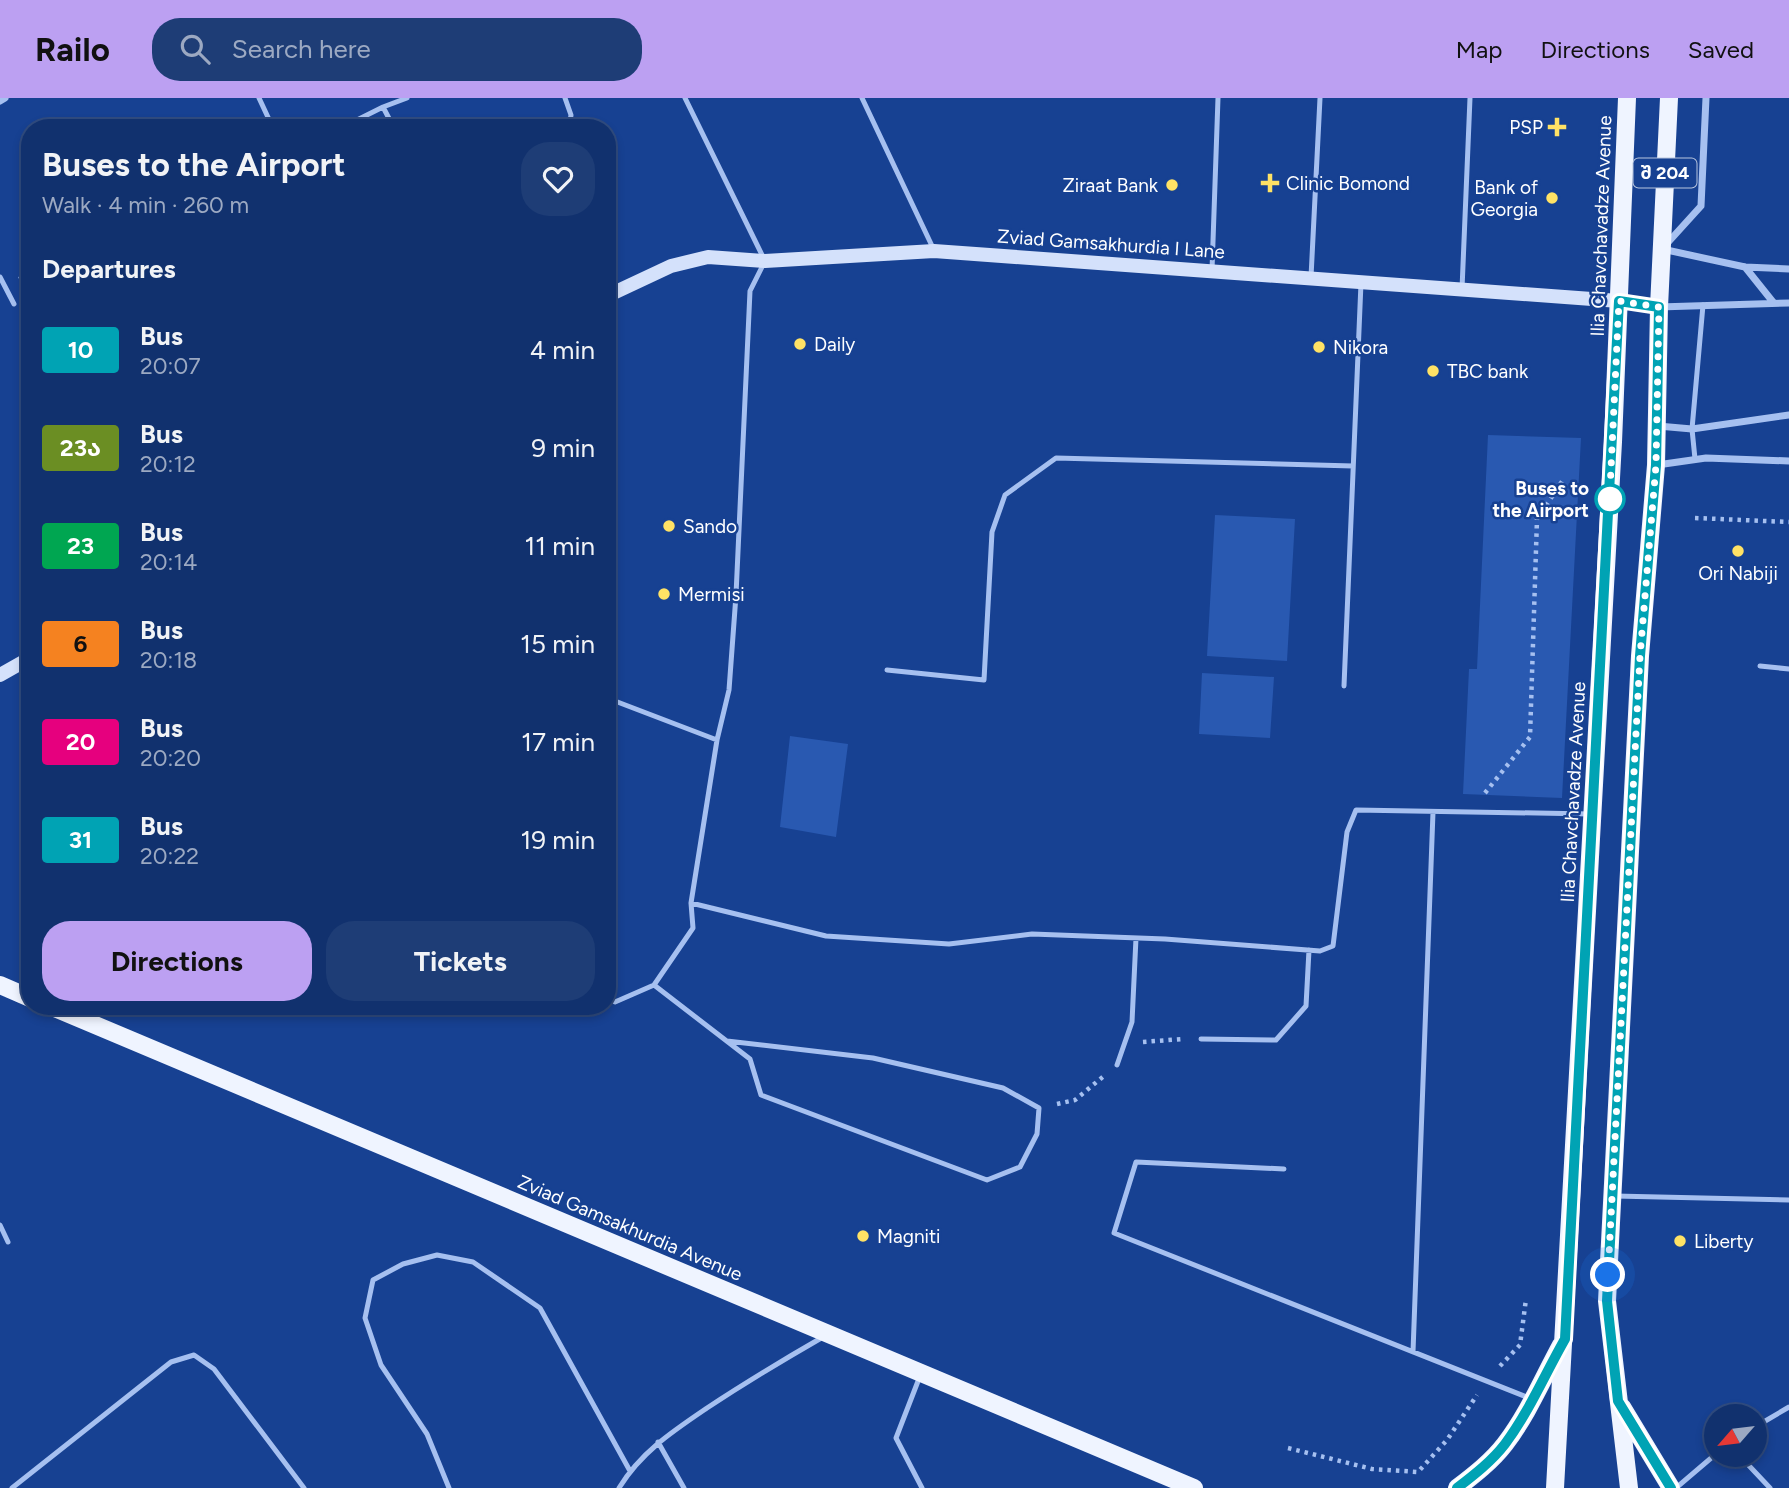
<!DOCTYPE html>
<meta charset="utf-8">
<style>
body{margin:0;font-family:Figtree,"Noto Sans Georgian",sans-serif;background:#1e3d76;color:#f1f3f6;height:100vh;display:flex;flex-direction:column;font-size:26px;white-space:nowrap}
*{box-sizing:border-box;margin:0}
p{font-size:23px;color:#9ca9c2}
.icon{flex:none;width:38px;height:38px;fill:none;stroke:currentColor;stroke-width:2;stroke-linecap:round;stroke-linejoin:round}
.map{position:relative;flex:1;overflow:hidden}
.panel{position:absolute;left:21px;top:21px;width:595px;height:896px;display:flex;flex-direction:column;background:#11316e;border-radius:28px;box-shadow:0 4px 10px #0003,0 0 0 2px #304c81}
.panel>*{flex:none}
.badge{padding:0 14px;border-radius:5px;font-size:24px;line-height:46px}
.needle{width:46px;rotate:242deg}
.tools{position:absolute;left:1704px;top:1306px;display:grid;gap:14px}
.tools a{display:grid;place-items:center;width:63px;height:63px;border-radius:50%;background:#11316e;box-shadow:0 4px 10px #0003,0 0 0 2px #304c81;font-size:35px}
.you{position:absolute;width:35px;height:35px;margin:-18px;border:5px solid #fff;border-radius:50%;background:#1a73e8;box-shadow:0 0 0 10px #1a73e833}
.map>.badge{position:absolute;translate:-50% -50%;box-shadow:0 0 0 4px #fff}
h2{padding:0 21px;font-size:26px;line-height:63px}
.round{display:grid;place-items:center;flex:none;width:74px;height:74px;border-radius:28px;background:#1e3d76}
.head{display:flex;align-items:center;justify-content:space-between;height:119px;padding:0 21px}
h1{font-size:33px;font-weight:700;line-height:52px}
.cta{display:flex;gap:14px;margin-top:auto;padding:14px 21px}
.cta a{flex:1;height:80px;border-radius:28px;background:#bca0f2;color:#111;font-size:28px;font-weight:700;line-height:80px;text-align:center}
.cta a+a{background:#1e3d76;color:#f1f3f6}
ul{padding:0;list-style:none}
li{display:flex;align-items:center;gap:21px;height:98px;padding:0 21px}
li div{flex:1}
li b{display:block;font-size:26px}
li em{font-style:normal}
li .badge{min-width:77px;font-weight:700;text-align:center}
header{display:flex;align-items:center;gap:42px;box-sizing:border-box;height:98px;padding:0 35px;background:#bca0f2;color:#111}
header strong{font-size:33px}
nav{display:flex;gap:38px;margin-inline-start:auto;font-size:24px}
.search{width:490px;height:63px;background:#1e3d76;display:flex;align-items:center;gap:18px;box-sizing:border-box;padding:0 24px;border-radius:28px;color:#9ca9c2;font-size:26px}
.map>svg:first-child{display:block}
.green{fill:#2959b1}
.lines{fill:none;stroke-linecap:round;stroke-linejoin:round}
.path{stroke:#a6c0f0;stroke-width:4.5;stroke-dasharray:3.5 5;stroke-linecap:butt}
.lane{stroke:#a6c0f0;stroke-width:5}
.street{stroke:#a6c0f0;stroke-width:7}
.secondary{stroke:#d4e1fb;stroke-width:14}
.primary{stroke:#eff4ff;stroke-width:18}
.line-casing{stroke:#fff;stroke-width:16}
.line{stroke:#00a3b4;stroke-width:10}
.walk{stroke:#fff;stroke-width:7;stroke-dasharray:0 12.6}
.poi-dot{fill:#ffe265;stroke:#174192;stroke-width:2.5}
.stop-dot{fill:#fff;stroke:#00a3b4;stroke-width:3.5}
.labels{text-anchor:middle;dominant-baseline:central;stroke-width:5;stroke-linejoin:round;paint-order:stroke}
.shield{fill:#174192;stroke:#b9c6de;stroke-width:2}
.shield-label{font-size:18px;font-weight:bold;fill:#fff}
.poi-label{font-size:19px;fill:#fff;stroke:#174192;text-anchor:start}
.street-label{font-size:19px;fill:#fff;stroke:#174192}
.stop-label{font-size:19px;font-weight:bold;fill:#fff;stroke:#174192;text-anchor:end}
</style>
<header>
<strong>Railo</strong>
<div class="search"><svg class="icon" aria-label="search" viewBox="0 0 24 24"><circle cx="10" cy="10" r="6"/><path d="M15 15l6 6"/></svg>Search here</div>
<nav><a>Map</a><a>Directions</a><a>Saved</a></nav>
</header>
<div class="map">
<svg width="1789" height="1390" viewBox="0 0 1789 1390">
<rect width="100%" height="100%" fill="#174192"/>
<path class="green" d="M1488,337L1581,340L1562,700L1463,696L1469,571H1477Z
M1215,417L1295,421L1287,563L1207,558Z
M1202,575L1274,579L1270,640L1199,636Z
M790,638L848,646L836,739L780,729Z"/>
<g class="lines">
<path class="path" d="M19,181L30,177
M1695,420L1789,424
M1485,695L1530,639L1537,421L1563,382
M1143,944L1183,941
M1057,1006L1075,1002L1105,977
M1500,1268L1520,1247L1526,1201
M1288,1350L1372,1371L1418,1374L1447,1342L1477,1297"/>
<path class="lane" d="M259,0L273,30
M565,0L571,17L569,30
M862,0L933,150
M383,9L394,30
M341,30L383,9L407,0
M1212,172L1218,0
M0,179L14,206
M1311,179L1320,0
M1462,191L1470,0
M1695,361L1692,331L1703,207
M1760,568L1789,571
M887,572L984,582L992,434L1005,397L1056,360L1353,368
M1344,588L1361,185
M607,600L717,642
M30,661L24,676L30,689
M691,805L826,838L949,846L1032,836L1165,841L1320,853L1333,848L1347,734L1356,712L1590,716
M654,887L750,961L761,997L987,1082L1020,1069L1037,1036L1039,1010L1003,990L873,960L727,943
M607,901L615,904L654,887L693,830L691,805L717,642L729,592L736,497L750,193L765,163L685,0
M1201,941L1276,942L1306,908L1309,852
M1117,967L1132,924L1136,840
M1284,1071L1136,1064L1114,1135L1529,1300
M1615,1098L1789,1102
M0,1127L8,1144
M1413,1254L1433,714
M920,1278L896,1340L922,1390
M1755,1329L1789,1309
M658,1344L684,1390
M1738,1356L1770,1390
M12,1390L171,1264L194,1257L214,1271L304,1390
M449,1390L427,1336L381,1267L365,1220L373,1182L403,1166L437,1157L473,1164L540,1210L630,1373
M619,1390C641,1354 673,1333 707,1310C745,1285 783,1262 823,1239
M1676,1390L1717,1355"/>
<path class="street" d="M1706,0L1701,108L1662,151L1745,169L1789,171
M0,3L5,0
M1745,169L1773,204
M1620,203L1659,209L1789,205
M1658,328L1692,331L1789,317
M1657,367L1706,360L1789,363"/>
<path class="secondary" d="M607,198L671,168L708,159L765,163L934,153L1619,203
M0,577L30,560"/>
<path class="primary" d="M0,887L30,900
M50,908L1194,1390
M1622,1309L1671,1390
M1457,1390C1474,1377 1492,1363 1505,1346C1528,1316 1543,1280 1561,1247
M1555,1390L1613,344L1627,0
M1629,1390L1607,1203L1640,558L1656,367L1659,209L1669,0"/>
</g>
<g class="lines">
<g class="line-casing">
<path id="line" d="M1457,1390C1474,1377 1492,1363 1505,1346C1529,1314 1545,1276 1565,1241L1619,203L1659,209L1656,367L1640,558L1607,1203L1618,1303L1671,1390"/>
</g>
<use href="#line" class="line"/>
<path class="walk" d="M1608,1177L1640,558L1656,367L1659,209L1619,203L1609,412L1610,401"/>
</g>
<g class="poi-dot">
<path d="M1553.5 18.5h7v7h7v7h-7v7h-7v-7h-7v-7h7z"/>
<path d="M1266.5 74.5h7v7h7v7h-7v7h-7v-7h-7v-7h7z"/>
<circle cx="1172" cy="87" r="7"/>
<circle cx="1552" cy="100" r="7"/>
<circle cx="800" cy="246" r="7"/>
<circle cx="1319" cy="249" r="7"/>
<circle cx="1433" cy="273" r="7"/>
<circle cx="669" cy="428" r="7"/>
<circle cx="1738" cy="453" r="7"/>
<circle cx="664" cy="496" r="7"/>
<circle cx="863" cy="1138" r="7"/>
<circle cx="1680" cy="1143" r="7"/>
</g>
<circle class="stop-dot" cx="1610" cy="401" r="14"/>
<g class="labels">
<rect class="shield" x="1633.5" y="60.5" width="63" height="29" rx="5"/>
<g class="shield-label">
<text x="1665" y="75">შ 204</text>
</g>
<g class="poi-label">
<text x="1543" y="29" text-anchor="end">PSP</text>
<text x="1286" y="85">Clinic Bomond</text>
<text x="1158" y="87" text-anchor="end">Ziraat Bank</text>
<text x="1538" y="89" text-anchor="end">Bank of<tspan x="1538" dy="22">Georgia</tspan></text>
<text x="814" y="246">Daily</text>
<text x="1333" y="249">Nikora</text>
<text x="1447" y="273">TBC bank</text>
<text x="683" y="428">Sando</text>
<text x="1738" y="475" text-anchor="middle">Ori Nabiji</text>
<text x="678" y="496">Mermisi</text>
<text x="877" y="1138">Magniti</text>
<text x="1694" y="1143">Liberty</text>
</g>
<g class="street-label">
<text transform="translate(1601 128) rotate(-88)">Ilia Chavchavadze Avenue</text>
<text transform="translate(1111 146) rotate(4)">Zviad Gamsakhurdia I Lane</text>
<text transform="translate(1573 694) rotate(-87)">Ilia Chavchavadze Avenue</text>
<text transform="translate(630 1130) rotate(23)">Zviad Gamsakhurdia Avenue</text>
</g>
<g class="stop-label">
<text x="1589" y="390">Buses to<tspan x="1589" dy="22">the Airport</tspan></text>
</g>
</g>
</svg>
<div class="tools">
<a><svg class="needle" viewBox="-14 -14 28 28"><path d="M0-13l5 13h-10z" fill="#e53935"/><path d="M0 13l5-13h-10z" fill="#9ca9c2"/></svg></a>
</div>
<div class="you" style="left:1608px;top:1177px"></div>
<section class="panel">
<div class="head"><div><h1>Buses to the Airport</h1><p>Walk · 4 min · 260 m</p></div><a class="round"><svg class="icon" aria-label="heart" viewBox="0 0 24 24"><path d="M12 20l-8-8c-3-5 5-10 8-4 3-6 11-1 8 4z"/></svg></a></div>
<h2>Departures</h2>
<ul>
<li><span class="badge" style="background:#00a3b4;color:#fff">10</span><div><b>Bus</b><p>20:07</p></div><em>4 min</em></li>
<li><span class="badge" style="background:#6b8e23;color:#fff">23ა</span><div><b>Bus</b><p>20:12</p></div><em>9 min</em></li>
<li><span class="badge" style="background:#00a651;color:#fff">23</span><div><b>Bus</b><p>20:14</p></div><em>11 min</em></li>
<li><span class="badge" style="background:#f58220;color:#111">6</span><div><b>Bus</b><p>20:18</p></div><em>15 min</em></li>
<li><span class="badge" style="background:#e6007e;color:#fff">20</span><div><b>Bus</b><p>20:20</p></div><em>17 min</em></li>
<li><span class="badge" style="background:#00a3b4;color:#fff">31</span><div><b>Bus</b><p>20:22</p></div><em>19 min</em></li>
</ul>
<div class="cta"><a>Directions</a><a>Tickets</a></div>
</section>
</div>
